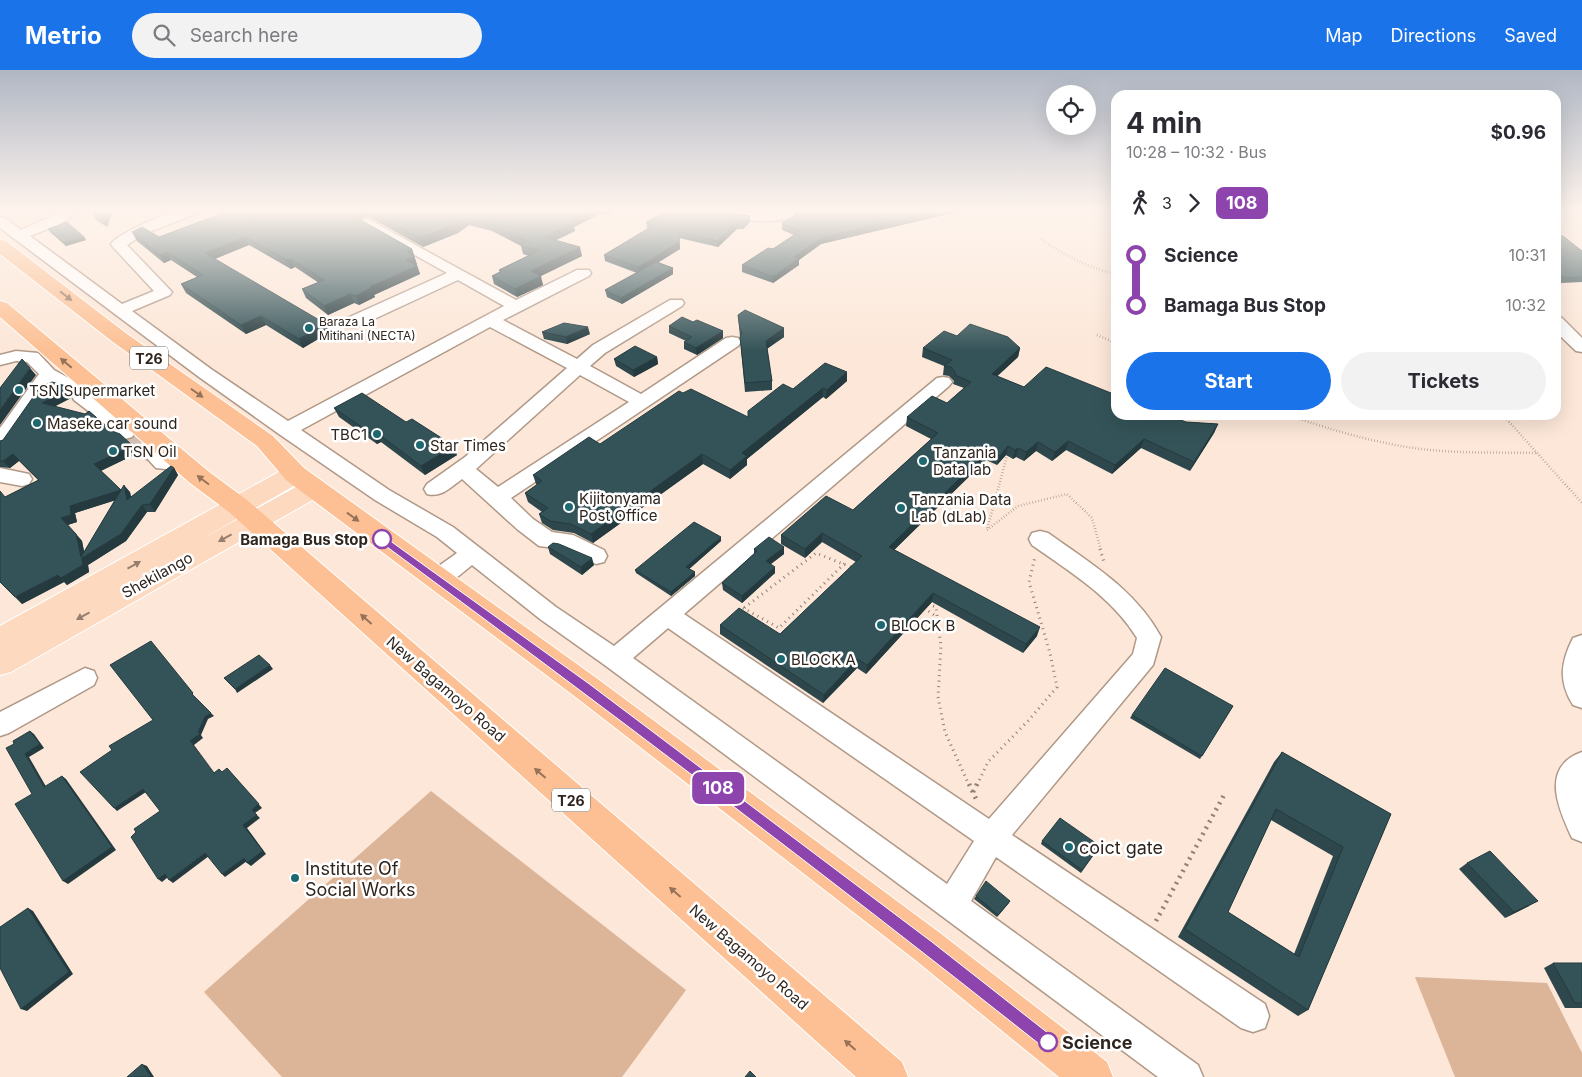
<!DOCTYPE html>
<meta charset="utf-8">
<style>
body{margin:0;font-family:Inter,sans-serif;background:#f2f2f3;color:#2b2b33;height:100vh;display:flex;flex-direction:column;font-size:19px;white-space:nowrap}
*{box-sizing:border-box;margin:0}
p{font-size:16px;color:#7c7c81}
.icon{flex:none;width:28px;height:28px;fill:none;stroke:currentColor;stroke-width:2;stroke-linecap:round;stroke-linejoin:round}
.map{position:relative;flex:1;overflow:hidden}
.sheet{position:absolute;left:1111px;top:20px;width:450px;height:330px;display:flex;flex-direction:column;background:#fff;border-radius:15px;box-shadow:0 5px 20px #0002}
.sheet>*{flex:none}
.badge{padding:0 10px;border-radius:8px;font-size:18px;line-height:32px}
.fabs{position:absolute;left:1046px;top:15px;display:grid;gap:10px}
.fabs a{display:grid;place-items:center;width:50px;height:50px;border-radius:50%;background:#fff;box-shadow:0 5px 20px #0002;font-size:25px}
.map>.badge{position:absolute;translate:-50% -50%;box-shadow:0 0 0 2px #fff}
.legs{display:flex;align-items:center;gap:8px;height:55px;padding:0 15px;font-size:16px}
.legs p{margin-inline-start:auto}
.overview{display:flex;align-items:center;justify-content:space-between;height:85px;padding:0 15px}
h1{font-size:28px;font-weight:700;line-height:38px}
.cta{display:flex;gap:10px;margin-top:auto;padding:10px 15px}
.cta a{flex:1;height:58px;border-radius:30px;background:#1a73e8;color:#fff;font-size:20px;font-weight:700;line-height:58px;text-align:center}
.cta a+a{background:#f2f2f3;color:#2b2b33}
ul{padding:0 15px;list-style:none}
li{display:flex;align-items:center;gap:18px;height:50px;font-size:19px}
li i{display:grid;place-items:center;width:8px;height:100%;margin:0 6px;background:currentColor}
li i::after{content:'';width:12px;height:12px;margin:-6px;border:4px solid;border-radius:50%;background:#fff}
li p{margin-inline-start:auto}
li:first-child i{background:linear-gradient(#0000 50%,currentColor 0)}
li:last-child i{background:linear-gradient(currentColor 50%,#0000 0)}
header{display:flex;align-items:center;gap:30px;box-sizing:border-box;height:70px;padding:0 25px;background:#1a73e8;color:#fff}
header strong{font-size:24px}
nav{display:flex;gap:28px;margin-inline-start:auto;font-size:18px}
.search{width:350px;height:45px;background:#f2f2f3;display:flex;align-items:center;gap:12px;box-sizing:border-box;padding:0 18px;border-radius:28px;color:#7c7c81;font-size:19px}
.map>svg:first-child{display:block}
.green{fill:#dcb498}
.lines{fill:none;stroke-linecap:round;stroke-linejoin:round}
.minor-tunnel{stroke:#d3c0b3;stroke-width:19;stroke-dasharray:19 10;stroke-linecap:butt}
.minor-casing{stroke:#b09887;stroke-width:3}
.major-casing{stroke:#fff;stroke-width:2}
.highway-casing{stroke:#fff;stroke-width:2}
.path-far2{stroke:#908176;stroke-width:2.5;stroke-dasharray:0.5 2.5;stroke-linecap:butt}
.path-far1{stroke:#908176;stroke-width:3;stroke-dasharray:1 4.5;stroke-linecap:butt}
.path{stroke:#908176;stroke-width:4.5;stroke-dasharray:2 5;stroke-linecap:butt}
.minor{fill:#fff;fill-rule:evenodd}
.major{fill:#fdd9bf;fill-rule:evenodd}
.highway{fill:#fcc094;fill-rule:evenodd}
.wall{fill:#2d474c;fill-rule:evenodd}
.shaded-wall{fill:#243a3e}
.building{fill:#345358;stroke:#243a3e;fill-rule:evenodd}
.oneway{fill:#967259}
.oneway2{fill:#967f6e}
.line-1{fill:#8e44ad;stroke:#fff}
.poi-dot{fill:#1e6872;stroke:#fff;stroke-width:2}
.stop-1-dot{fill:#fff;stroke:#8e44ad;stroke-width:2.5}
.labels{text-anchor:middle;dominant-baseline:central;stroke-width:5;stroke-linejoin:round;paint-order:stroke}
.far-poi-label{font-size:12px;fill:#2f251e;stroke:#fff;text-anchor:start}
.shield{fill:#fff;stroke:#6d6662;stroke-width:1}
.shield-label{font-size:14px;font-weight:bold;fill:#2f251e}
.poi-label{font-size:15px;fill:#2f251e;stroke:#fff;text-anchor:start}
.stop-label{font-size:15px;font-weight:bold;fill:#2f251e;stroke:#fff;text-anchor:end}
.street-label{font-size:15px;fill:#2f251e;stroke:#fff}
.near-poi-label{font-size:18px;fill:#2f251e;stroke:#fff;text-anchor:start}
.near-stop-label{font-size:18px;font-weight:bold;fill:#2f251e;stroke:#fff;text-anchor:start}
</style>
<header>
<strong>Metrio</strong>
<div class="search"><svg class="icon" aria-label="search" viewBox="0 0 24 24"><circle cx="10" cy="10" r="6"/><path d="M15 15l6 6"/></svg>Search here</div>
<nav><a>Map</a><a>Directions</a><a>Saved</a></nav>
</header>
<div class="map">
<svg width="1582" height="1007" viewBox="0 0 1582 1007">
<rect width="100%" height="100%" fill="#fce7d8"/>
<path class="green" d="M431,721L686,920L622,1007H282L204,922Z
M1415,907L1547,913L1582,983V1007H1455Z"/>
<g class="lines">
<path class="minor-tunnel" d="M125,363L153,384"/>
<g class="minor-casing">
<path id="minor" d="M65,140H82L58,155L30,166L122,234L154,221L113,177L111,174C119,163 164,144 179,140C185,139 193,140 199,140L197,143L142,165L127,175L172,222L170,225L132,241L211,299L288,351L504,236L458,210L357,257H345L343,253L345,249L447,203L363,156L361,153L363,150L368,149L516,230L577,200H589L591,203L589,206L503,250L577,289L593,275L670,230H682L684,233L682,236L605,283L590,296L641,324L726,268L732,267L738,268L741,272L738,276L511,428L533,449L552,462L573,465L604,480L607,486L604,492L596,494L562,479L539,476L517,459L462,409C451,417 441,428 427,424L424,419L427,414L465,387L567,298L490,257L301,360L389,420L453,457L556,537L614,576L937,308L943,307L949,308L952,312L949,316L684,544L989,749L1133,584L1137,568C1112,527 1070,502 1032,475L1029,469L1032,463L1040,461L1048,463C1090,493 1136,520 1161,567L1153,595L1012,765L1265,934L1269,946L1265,958L1253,962L1241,958L996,787L971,831L1198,995L1203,1007H1158L606,596L540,549L472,495C459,505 446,520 429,515L426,509L429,503L457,483L437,467L375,430L279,364L199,307L0,158V147L5,148L21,160ZM580,305L629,332L498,417L476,399ZM668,558L974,771L947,814L633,588Z
M706,140L763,143L780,140H799C784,160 729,148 708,143Z
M1556,247L1562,248L1582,268V282L1576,281L1556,262Z
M16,281L38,283L54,300L76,312L79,316L76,320L70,321L64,320L51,313L7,376L0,378V358L39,304L27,292L16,291L0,295V285Z
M81,320L88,322L123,349L135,363L132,367L125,369L118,367L109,357L74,330L72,326L74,322Z
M153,378L160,379L168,387L190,389L193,394L190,399L183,401L156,398L143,384L146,379Z
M0,398L29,404L32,409L29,414L22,416L0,412Z
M1582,565V638L1573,635C1558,611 1561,592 1573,568Z
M85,598L94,601L97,608L94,615L9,663L0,666V642Z
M1582,682V772L1572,768C1558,738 1540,697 1582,682Z"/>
</g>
<g class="major-casing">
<path id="major" d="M295,396L304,398L307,404L304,410L200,470L305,412L314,409L323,412L327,418L323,424L11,602L0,605V556L286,398Z"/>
</g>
<g class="highway-casing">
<path id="highway" d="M0,170L6,171L127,264L273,366L304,398L595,607L940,863L1107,992L1113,1007H1059L914,889L573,625L286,410L257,376L113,272L0,184Z
M0,231L7,233L208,401L247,430L902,992L908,1007H856L229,442L190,413L0,247Z"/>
</g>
<path class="path-far2" d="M1041,169C1064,185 1088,198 1116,204
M1097,265L1116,273
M1288,345C1329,359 1371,372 1414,378C1455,384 1496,382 1537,383
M1503,345L1582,433
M1008,382L987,460L1018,436L1067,424L1092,448L1101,480"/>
<path class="path-far1" d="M1100,479L1104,492
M928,534L936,537L941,576L938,627L945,662L969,715
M743,538L779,558L845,493
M924,538L937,547
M740,541L816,483L853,498
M977,715L988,692L1028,651L1057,617L1050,583L1029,512L1035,487"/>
<path class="path" d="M969,714L977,731
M973,722L977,714
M1156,851L1224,725"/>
<use href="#minor" class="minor"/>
<use href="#major" class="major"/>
<use href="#highway" class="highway"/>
</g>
<path class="wall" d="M113,140L107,157L96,150L94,146Z
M231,140H618L607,145L602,143L574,157L575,161L556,170L582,186L540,206L543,215L517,227L494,214L492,206L500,202L499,200L529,186L523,184L521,176L492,161L469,155L458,163L423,177L369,147L363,148L361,150L412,179L420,204L374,225L375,227L359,235L354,233L328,245L306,228L302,219L319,213L295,197L291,199L249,175L215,189L330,262L303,278L266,255L246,264L186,223L181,214L197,207L171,190L164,193L137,171L132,162L159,167Z
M737,140H761L760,141Z
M794,140H965L821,174L799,190V195L773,213L742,202V195L773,179L794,165L782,160V153L794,146Z
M750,146V152L743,159H737L718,177L679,168L680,179L658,192L673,198V204L622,234L607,227L605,220L637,203L605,191L604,185L648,159L647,158L646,152Z
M48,159L84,167L86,170L66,176L50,162Z
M1556,166L1582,181V212L1561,213L1556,209Z
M738,245L784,258V267L767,279L772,311V320L745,322Z
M693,252L723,261V268L697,285L684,279V272L686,271L669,263V256Z
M542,262L590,264L567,274L544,269Z
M957,266L1020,278L1018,287L997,306L1024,317L1186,352L1218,354L1214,363L1190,401L1141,378L1112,404L1066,380L1052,391L1036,381L1024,391L1016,387L1013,389L1006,385L997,395L986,390L894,480L1037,566L1023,583L932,532L866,604L857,598L823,633L720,564V555L780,564L856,492L822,472L805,488L781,474V465L853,440L931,369L906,356L907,347L947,333L964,318L953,314L954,311L949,306L943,305L944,296L922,287L923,278Z
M657,287L658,294L634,307L616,296L614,289Z
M847,302V311L826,329L823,327L747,389V395L730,409L703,394L593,473L574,463L553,460L542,453L539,444L542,442L528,432L525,423L537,415L536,414L533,405L600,374L748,347L793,319Z
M45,315L72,323L71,328L54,337L112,361L133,376L138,383L101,401L121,420L130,422L131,427L174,398L178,405L155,442H147L126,471L88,495L89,502L67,515L64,512L22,534L5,427L38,410L19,391L10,398L0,397V371L3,370ZM115,430L84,482L82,471L68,455L77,452L75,443Z
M334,338L457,385L425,405L381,372L377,374L339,347Z
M721,471L689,499L695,502V506L671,526L636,503L635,500Z
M548,477L594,495L582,505L550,484Z
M754,479L784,484L770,494L775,503L742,533L723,520L722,513L754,484Z
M1233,636L1200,689L1130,648L1132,645Z
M1282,682L1391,744L1308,940L1298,946L1178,867L1274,692ZM1271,750L1333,786L1294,884L1228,842Z
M1042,771L1100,776L1081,803L1041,774Z
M1467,793L1529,836L1505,848L1459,799Z
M976,826L1010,831L1008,834L997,847L974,829Z
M1553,893H1582V938H1565L1544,898Z"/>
<path class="shaded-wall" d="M110,140H113L107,157L105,153Z
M360,140H366L369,147L363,148L359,152L356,144Z
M591,140H602V143L574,157L575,161L546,175L544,167L568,150Z
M606,140H618L607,145Z
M939,140H965L821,174L799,190V195L773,213V207L794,187L822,167Z
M750,146V152L743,159V153Z
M467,147L469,155L458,163L423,177L420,168Z
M737,152V159L718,177L717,171Z
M679,161L680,179L640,204L639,197Z
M84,167L86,170L66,176L64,173Z
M245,167L249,175L209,191L205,183Z
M580,177L582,186L533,210L531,201Z
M412,179L417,195L409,198L406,190L407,181Z
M167,182L171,190L164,193L160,185Z
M291,189L295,197L291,199L287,190Z
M417,196L420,204L374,225L375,227L359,235L356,226L370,217Z
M673,198V204L622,234L621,228Z
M541,206L543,215L517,227L515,219Z
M350,224L354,233L328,245L324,236Z
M261,246L266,255L246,264L241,255Z
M326,254L330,262L303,278L299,269Z
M588,257L590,264L567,274L566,267Z
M784,258V267L766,279V271Z
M723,261V268L697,285L696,278Z
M1020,278L1018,287L990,313L992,304Z
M657,287L658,294L634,307L633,300Z
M30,298L36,305L0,355V340Z
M847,302V311L826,329L827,320Z
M66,316L72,323L71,328L47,340L42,333Z
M823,318V327L747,389V395L730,409V400L742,383Z
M1218,354L1214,363L1190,401L1194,392Z
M377,363L381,372L377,374L373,365Z
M1144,369L1141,378L1112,404L1115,395Z
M1068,371L1066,380L1052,391L1055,382Z
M1038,372L1036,381L1024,391L1026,382Z
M133,376L138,383L100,401L94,394Z
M454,376L457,385L425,405L421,396Z
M1008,376L1006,385L997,395L1000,386Z
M1018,378L1016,387L1013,389L1015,380Z
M988,381L986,390L888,486L889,477Z
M13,384L19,391L10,398L3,391Z
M702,384L703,394L593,473L591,464Z
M174,398L178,405L155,442L150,434Z
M124,415L130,422L133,437L127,430Z
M121,420L126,427L75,443L77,452L67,455L61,448L70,436Z
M142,435L147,442L126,471L88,495L89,502L67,515L61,508L81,487L76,464L82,471L85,486Z
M822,463V472L805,488V479Z
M721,467V471L687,501L686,497Z
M784,477V484L766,498V491Z
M592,488L594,495L582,505L581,497Z
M775,497V503L742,533V526Z
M695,502V506L671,526V522Z
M58,505L64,512L22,534L15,527Z
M933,523L932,532L866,604L867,595Z
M1040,557L1037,566L1023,583L1026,574Z
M857,589V598L823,633L824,625Z
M270,595L273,599L237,623L235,619Z
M211,643L214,646L208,649L201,665L203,668L194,675L217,706L190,671L198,662L205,646Z
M30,661L34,664L44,678L29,687L48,720L44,717L25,684Z
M227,698L262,738L255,743L260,748L247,758L266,784L251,796L247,793L243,755L252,740Z
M62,706L66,709L116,780L68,814L63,811Z
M143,719L146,722L117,741L114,738Z
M205,783L209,786L173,813L169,810Z
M244,788L247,791L225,807L222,804Z
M165,804L168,807L162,812L158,809Z
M1010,831L1008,834L997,847L998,845Z
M1538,831L1529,836L1505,848L1514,842Z
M28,838L33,841L73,904L27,941L21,939Z
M142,994L147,996L154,1007H151Z"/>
<path class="building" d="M96,140H110L105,153L94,146Z
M231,140H360L356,144L359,149L412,179L407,181L414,187L406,190L417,196L370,217L371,218L356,226L350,224L324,236L302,219L324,210L291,189L287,190L245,167L205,183L326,254L299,269L261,246L241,255L181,214L203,205L167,182L160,185L132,162L142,157L159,167Z
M367,140H591L568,150L573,153L544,167L580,177L531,201L541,206L515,219L492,206L502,201L499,200L540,180L521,176L527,171L490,153L467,147L456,154L420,168Z
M669,140H715L750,146L743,153L737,152L717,171L679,161V172L639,197L604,185L654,155L646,152Z
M795,140H939L822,167L794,187L799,188L773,207L742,195L768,178L773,179L800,161L782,153L802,143Z
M67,152L84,167L64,173L48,159Z
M1556,166H1563L1582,181V207L1564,208L1559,204H1556Z
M656,192L673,198L621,228L605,220Z
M745,240L784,258L766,271L772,311L745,313L740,267L742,263L740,259L738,245Z
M682,247L693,252L697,250L723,261L696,278L684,272L692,267L669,256Z
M564,253L588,257L566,267L542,262Z
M970,254L1008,267L1020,278L992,304L1024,317L1046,297L1116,325V345H1168L1186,352L1218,354L1194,392L1144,369L1115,395L1068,371L1055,382L1038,372L1026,382L1018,378L1015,380L1008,376L1000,386L988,381L889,477L1040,557L1026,574L933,523L867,595L857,589L824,625L720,555L739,538L780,564L862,486L822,463L805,479L781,465L826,426L853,440L938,363L907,347L932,326L947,333L971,312L955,305V302L951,297L944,296L952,290L923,278L944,261L957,266Z
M635,276L657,287L633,300L614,289Z
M22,289L30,298L0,340V318Z
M825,293L847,302L827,320L823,318L742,383L747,386L730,400L702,384L591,464L571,454L550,451L539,444L548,438L525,423L542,411L533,405L589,367L600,374L679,321L683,323L691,319L748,347V341L783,314L793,319Z
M52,312L66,316V321L42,333L85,344L89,341L112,361L120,364L133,376L94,394L121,420L70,436L71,445L61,448L76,464L81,487L124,415L127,430L171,396L174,398L150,434L142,435L121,464L82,488L83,495L61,508L58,505L15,527L0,512V421L5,427L39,410L13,384L3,391H0V371L3,370L43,313L45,315Z
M362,323L406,352L412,349L454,376L421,396L377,363L373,365L334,338Z
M694,452L721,467L686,497L695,502L671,522L635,500Z
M769,467L784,477L766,491L775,497L742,526L722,513L757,481L754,479Z
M553,473L559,474L592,488L581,497L548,477Z
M151,571L193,623L192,624L211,643L205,646L198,662L200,664L190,671L214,703L219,699L222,702L227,698L259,734L252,740L257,745L243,755L263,781L247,793L244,788L222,804L205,783L169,810L165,804L158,809L131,767L136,762L134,759L160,741L143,719L114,738L80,702L112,680L109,676L153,650L110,595Z
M259,585L270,595L235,619L224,608Z
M1165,598L1233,636L1202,686L1132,645Z
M30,661L40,674L25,684L44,717L62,706L112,777L63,811L15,734L32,724L6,678L14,674L13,671Z
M1282,682L1391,744L1308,940L1185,859ZM1276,739L1343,777L1299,887L1228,842Z
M1060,748L1100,776L1082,800L1042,771Z
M1490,781L1538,831L1514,842L1467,793Z
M986,811L1010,831L998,845L976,826Z
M28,838L69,902L21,939L0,898V857Z
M1553,893H1582V933H1575Z
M142,994L151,1007H127Z
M750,1001L756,1007H745Z"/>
<defs><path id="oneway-solid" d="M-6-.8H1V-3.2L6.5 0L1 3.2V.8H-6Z" transform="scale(1.25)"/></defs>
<g class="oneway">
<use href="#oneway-solid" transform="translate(66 226) rotate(38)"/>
<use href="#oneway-solid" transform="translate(66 293) rotate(-140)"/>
<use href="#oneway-solid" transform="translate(197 323) rotate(35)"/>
<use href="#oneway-solid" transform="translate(203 410) rotate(-143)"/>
<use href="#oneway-solid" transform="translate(353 447) rotate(36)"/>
<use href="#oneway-solid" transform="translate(366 549) rotate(-139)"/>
<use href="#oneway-solid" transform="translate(540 703) rotate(-139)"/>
<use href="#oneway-solid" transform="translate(675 822) rotate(-139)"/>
<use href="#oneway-solid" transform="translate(850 975) rotate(-139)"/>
</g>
<g class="oneway2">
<use href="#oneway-solid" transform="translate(225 468) rotate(151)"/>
<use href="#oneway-solid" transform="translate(134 495) rotate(-29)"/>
<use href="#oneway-solid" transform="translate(83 546) rotate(151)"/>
</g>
<linearGradient id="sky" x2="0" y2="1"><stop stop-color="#b0b7c4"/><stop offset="0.5" stop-color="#fef4ed"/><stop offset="1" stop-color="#fef4ed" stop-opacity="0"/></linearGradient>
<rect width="1582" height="281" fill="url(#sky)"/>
<path class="line-1" d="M382,465L588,613L932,872L1053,967L1055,972L1053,977L1048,980L1043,977C825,804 603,636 379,471V466Z"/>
<g class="poi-dot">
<circle cx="309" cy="258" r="5"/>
<circle cx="19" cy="320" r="5"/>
<circle cx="37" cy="353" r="5"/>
<circle cx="377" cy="364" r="5"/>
<circle cx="420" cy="375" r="5"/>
<circle cx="113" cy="381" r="5"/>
<circle cx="923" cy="391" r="5"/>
<circle cx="569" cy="437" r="5"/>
<circle cx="901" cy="438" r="5"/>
<circle cx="881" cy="555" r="5"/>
<circle cx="781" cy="589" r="5"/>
<circle cx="1069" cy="777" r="5"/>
<circle cx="295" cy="808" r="5"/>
</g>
<g class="stop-1-dot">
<circle cx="382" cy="469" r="9"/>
<circle cx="1048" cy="972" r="9"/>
</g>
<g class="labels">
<g class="far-poi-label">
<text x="319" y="251">Baraza La<tspan x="319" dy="14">Mitihani (NECTA)</tspan></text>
</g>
<g class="shield">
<rect x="130" y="276.5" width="38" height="23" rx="4"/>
<rect x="552" y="718.5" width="38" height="23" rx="4"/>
</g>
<g class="shield-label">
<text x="149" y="288">T26</text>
<text x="571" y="730">T26</text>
</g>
<g class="poi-label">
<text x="29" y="320">TSN Supermarket</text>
<text x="47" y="353">Maseke car sound</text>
<text x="367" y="364" text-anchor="end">TBC1</text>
<text x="430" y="375">Star Times</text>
<text x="123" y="381">TSN Oil</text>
<text x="933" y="382">Tanzania<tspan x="933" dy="17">Data lab</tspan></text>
<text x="579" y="428">Kijitonyama<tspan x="579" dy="17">Post Office</tspan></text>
<text x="911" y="429">Tanzania Data<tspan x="911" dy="17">Lab (dLab)</tspan></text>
<text x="891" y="555">BLOCK B</text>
<text x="791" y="589">BLOCK A</text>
</g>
<g class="stop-label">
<text x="368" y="469">Bamaga Bus Stop</text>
</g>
<g class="street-label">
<text transform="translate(157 505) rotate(-29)">Shekilango</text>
<text transform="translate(446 619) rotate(41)">New Bagamoyo Road</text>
<text transform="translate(749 887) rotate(41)">New Bagamoyo Road</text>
</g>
<g class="near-poi-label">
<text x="1079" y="777">coict gate</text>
<text x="305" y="798">Institute Of<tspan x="305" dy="21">Social Works</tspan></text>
</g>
<g class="near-stop-label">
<text x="1062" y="972">Science</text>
</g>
</g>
</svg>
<div class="fabs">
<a><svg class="icon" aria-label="locate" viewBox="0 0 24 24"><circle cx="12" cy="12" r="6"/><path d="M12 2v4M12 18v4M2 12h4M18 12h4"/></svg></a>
</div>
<b class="badge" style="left:718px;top:718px;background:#8e44ad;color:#fff">108</b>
<section class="sheet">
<div class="overview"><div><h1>4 min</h1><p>10:28 – 10:32 · Bus</p></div><b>$0.96</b></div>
<div class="legs"><svg class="icon" aria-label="walk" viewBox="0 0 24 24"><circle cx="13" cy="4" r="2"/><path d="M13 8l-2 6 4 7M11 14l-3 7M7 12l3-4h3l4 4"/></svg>3<svg class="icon" aria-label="forward" viewBox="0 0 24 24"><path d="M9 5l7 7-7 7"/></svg><b class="badge" style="background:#8e44ad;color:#fff">108</b></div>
<ul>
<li><i style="color:#8e44ad"></i><b>Science</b><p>10:31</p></li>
<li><i style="color:#8e44ad"></i><b>Bamaga Bus Stop</b><p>10:32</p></li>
</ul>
<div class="cta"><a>Start</a><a>Tickets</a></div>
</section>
</div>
